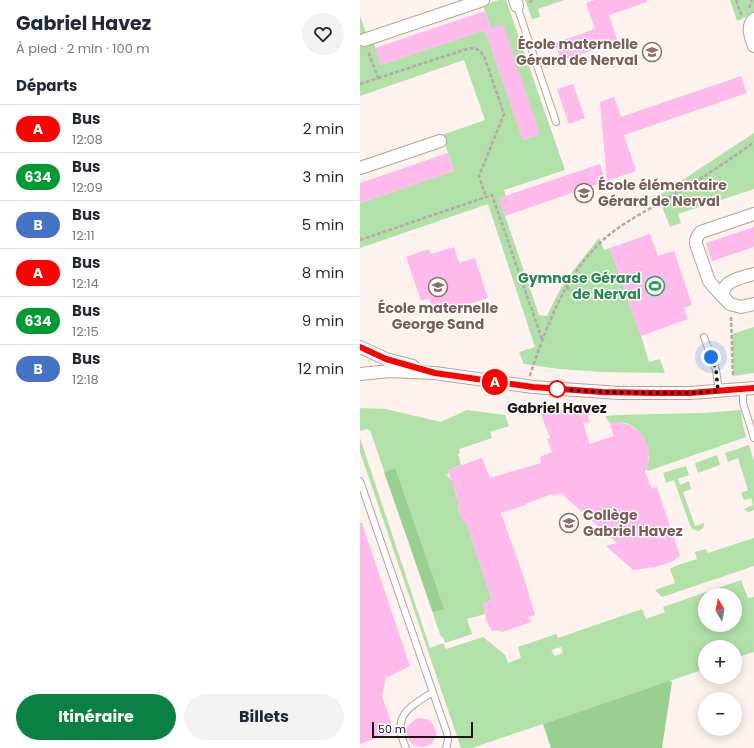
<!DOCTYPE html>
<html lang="fr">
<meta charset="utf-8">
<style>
body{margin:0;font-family:Poppins,sans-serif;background:#f2f2f3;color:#1f2937;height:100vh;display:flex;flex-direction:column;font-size:15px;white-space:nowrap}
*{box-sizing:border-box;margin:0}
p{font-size:13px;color:#747a83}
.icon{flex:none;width:22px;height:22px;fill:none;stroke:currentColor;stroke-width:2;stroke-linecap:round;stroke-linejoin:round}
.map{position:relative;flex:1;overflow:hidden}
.side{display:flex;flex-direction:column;background:#fff;width:360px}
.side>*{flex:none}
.badge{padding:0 8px;border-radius:13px;font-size:14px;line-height:26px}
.needle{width:26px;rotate:350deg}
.tools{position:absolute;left:338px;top:588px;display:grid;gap:8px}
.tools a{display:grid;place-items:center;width:44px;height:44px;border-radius:50%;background:#fff;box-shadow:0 2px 10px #0003;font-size:20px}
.scale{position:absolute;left:12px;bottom:10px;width:101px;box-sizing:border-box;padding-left:4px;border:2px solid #201714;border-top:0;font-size:11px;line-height:14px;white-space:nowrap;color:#201714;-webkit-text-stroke:3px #fff;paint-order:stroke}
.you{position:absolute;width:20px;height:20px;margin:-10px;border:3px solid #fff;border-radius:50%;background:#1a73e8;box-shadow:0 0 0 6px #1a73e833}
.map>.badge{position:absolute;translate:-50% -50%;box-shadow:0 0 0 2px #fff}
h2{padding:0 16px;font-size:15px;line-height:36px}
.round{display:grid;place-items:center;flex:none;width:42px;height:42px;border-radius:21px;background:#f2f2f3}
.summary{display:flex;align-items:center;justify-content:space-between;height:68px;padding:0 16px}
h1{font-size:19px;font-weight:700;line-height:30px}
.primary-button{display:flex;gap:8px;margin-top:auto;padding:8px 16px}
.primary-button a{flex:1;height:46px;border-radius:24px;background:#0b8043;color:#fff;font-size:16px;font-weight:700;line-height:46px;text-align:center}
.primary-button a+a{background:#f2f2f3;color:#1f2937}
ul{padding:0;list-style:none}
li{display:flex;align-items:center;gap:12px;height:48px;padding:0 16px;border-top:1px solid #e0e1e3}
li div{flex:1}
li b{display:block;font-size:15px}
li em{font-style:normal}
li .badge{min-width:44px;font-weight:700;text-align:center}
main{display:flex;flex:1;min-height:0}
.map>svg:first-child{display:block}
.green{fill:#b1e0a9;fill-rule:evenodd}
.forest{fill:#9acf92}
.building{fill:#febaeb}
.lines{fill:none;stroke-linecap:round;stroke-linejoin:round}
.service-casing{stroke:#baa299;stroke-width:8}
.minor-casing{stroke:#baa299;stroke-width:14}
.path{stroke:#b4a9a6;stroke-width:2.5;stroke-dasharray:4 2;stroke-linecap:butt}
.service{stroke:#fff;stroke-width:6}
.minor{stroke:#fff;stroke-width:12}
.line-casing{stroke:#fff;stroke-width:9}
.line{stroke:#fe0000;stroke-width:6}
.walk{stroke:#201714;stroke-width:4;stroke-dasharray:0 7.2}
.stop-dot{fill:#fff;stroke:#fe0000;stroke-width:2}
.labels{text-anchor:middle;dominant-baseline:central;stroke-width:3;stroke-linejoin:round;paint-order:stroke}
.education-label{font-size:14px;font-weight:bold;fill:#785e54;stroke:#fff;text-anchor:start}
.leisure-label{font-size:14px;font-weight:bold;fill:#27864d;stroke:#fff;text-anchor:end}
.stop-label{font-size:14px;font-weight:bold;fill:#201714;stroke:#fff}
</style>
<main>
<section class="side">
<div class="summary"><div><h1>Gabriel Havez</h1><p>À pied · 2 min · 100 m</p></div><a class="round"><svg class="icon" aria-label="heart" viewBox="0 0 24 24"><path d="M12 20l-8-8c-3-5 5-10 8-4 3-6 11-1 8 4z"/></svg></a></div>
<h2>Départs</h2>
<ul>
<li><span class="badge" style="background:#fe0000;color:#fff">A</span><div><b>Bus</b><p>12:08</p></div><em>2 min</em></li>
<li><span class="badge" style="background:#093;color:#fff">634</span><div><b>Bus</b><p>12:09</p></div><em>3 min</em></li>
<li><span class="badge" style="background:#4472c4;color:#fff">B</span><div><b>Bus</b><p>12:11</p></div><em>5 min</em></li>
<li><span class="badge" style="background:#fe0000;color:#fff">A</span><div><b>Bus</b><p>12:14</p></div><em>8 min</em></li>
<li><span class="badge" style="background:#093;color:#fff">634</span><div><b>Bus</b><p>12:15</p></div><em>9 min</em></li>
<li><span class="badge" style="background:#4472c4;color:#fff">B</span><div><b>Bus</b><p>12:18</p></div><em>12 min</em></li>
</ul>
<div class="primary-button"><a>Itinéraire</a><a>Billets</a></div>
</section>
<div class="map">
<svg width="394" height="748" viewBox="0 0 394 748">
<rect width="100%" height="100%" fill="#fdf2ee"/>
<path class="green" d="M139,0H146L205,170L144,190L146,196L139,198L179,315L187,316L194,301L205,281L239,238L244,250L250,248L281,336L289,362L300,359L305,373L243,372L200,369L164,364L159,352L175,347L128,204L0,248V203L94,171L82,135L125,120L104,60L0,96V16L8,38L12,37L21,65L125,30L163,140L180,134L131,28L123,5Z
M165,0H204L178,9L180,17L172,19Z
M370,0H394V13C388,15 383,19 377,21Z
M394,133V189L318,214L321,223L310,227L298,196Z
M394,327V373L373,376L372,334Z
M0,408L26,409L81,422L107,410L145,415L149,426L130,432L132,438L99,449L100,453L98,454L101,465L88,470L89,474L86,475L92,480L99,505H98L99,511L103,520L106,521L132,601L123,603L125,611V614L107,619L112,634L85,643L83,637H81L10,430L7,429L0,431Z
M381,410L383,425L386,437L288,471L286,469C293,453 286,434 271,425C264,422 257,422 249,422L245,416L259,415L342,413Z
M0,438L70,648L83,643L86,649L123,637L145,655L148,663L161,658L158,647L196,634L198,638L282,609L286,619L305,612L303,607L381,580L388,598L394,597V652L375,658V647H345V669L112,748H101L0,452ZM345,595H375V625H345ZM201,647L203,653L195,656L191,650Z
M389,445L394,461V510L388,512L384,509L393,505L391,498L384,500L381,493L388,490L378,458L368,462L365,453Z
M357,455L360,465L338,473L335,463Z
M326,466L329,475L318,479L320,485L329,481L331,489L323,492L335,526L344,523C344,528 342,530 338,531L332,529L330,525L314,480L306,483L303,473Z
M394,538V566L302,597L295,590L315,583L310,569L318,565L337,559L335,552L346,549L348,553Z"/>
<path class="forest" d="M35,468L84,609L73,612L24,472Z
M309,681L312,682L302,748H191L183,724Z"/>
<path class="building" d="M235,0H287V2L249,15L258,42L201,61L195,43L235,29L226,3Z
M125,11L131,28L21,65L15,48Z
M143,24L180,134L163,140L125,30Z
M381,76L387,93L264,135L276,171L247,181L240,102L254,97L261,117Z
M213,84L225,118L209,124L197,89Z
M88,153L94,171L0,203V183Z
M240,164L246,181L145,216L139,198Z
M394,227V247L352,261L346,243Z
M290,234L298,256L314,251L332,305L324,308L328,319L281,336L250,248Z
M94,247L99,263L115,258L128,298L75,315L69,298L61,301L46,257L69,249L71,254Z
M179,409L226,412L230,422L223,423L230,444L254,436L249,422H257L270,425L281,433L288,445L289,451L288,464L285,471L291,488L297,487L320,556L313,561L302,565L294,567L273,570L246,546L257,543L201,493L193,496L192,494L165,504L166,505L141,513L164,578L175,615L168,617L171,622L142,632L137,630L132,631L126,620L125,611L123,603L132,601L107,524L102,520L99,511L97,496L88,470L122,458L130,478L181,463L180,457L192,452L187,439L190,438Z
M0,523H2L50,666L26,678L22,696L34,732L0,744Z
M60,718L69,720L72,723L76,731V736L74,740L71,744L66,746L61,747L57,746L52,744L49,740L45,729L52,722L56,719Z"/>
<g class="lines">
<g class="service-casing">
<path id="service" d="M157,6L196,122
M344,337L356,370L359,391
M383,389V403L394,438
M0,481L87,733L88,740L86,748
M46,748C31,716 48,708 73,692"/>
</g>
<g class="minor-casing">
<path id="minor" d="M155,0L157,6
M394,19C386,27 391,37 394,46
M4,40L123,0
M0,168L80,141
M394,214L341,232C337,236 336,238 336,244L349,281L353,286L362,296L370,304L381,307L394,304
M362,296C363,293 364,290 365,287C369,280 386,276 394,274
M0,347L26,359L53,366
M0,374L30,371L75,373L173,387L260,393H330L394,388"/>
</g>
<path class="path" d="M376,0L382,17
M169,2L175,0
M389,8L392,0
M18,78L107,49C115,47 119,49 124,56L144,114L119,176L126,197
M0,84L18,78L8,51
M0,240L132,195L182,339
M206,287L212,291
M371,317L373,377
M169,375H170C187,326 204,276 243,240C262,223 286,211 307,199C337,181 366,163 394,142"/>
<use href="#service" class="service"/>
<use href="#minor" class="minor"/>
</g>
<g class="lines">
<g class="line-casing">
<path id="line" d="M0,347L26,359L75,373L173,387L242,392L294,393H330L394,388"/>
</g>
<use href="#line" class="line"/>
<path class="walk" d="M197,389L242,392L294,393H330L358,391L356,370L351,357"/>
</g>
<defs>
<g id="school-ring" transform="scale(1)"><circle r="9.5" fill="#fff" stroke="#8d6e63" stroke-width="1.5"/><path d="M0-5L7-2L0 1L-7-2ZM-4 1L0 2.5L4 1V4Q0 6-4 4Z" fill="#8d6e63"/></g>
<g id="stadium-ring" transform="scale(1)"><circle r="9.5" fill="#fff" stroke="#2e9e5b" stroke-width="1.5"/><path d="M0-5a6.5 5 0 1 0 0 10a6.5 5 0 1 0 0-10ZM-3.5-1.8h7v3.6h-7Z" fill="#2e9e5b"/></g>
</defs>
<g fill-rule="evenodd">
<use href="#school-ring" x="292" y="52"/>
<use href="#school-ring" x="224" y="193"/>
<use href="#stadium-ring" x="295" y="286"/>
<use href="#school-ring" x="78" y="287"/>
<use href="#school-ring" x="209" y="523"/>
</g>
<circle class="stop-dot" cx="197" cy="389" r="8"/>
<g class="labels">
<g class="education-label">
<text x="278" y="44" text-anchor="end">École maternelle<tspan x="278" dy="16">Gérard de Nerval</tspan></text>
<text x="238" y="185">École élémentaire<tspan x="238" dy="16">Gérard de Nerval</tspan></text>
<text x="78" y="308" text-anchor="middle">École maternelle<tspan x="78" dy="16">George Sand</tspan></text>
<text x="223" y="515">Collège<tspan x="223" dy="16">Gabriel Havez</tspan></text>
</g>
<g class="leisure-label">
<text x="281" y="278">Gymnase Gérard<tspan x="281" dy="16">de Nerval</tspan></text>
</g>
<g class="stop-label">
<text x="197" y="408">Gabriel Havez</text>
</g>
</g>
</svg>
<div class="tools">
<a><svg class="needle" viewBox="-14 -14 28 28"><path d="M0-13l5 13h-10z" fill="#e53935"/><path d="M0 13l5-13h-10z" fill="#747a83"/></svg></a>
<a>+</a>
<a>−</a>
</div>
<div class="scale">50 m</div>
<div class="you" style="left:351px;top:357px"></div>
<b class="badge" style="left:135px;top:382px;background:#fe0000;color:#fff">A</b>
</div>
</main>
